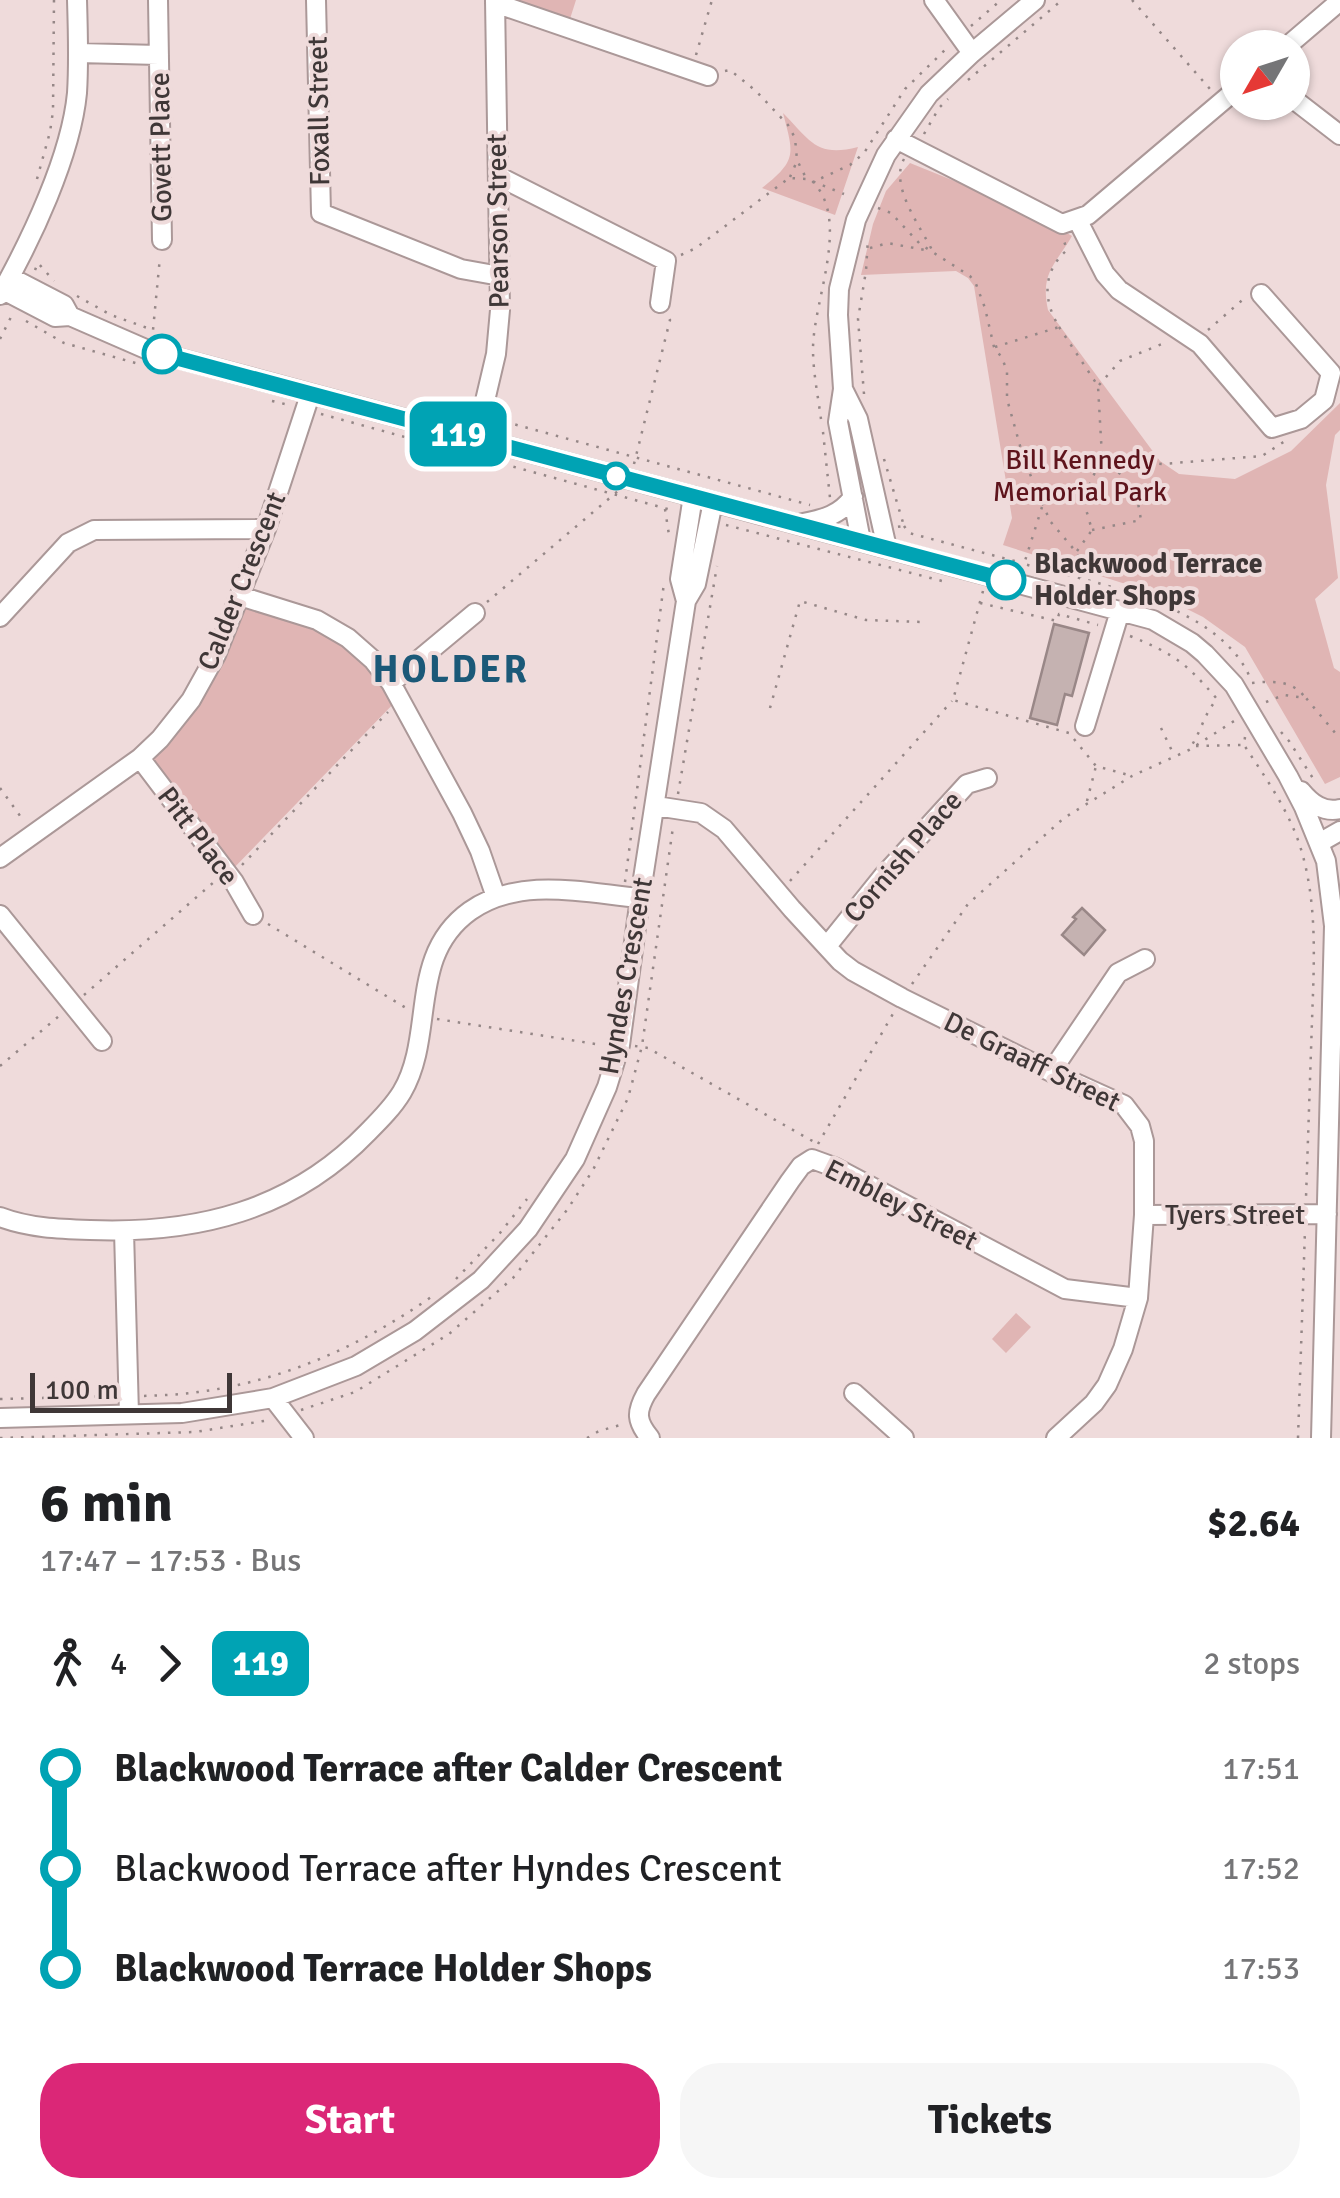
<!DOCTYPE html>
<meta charset="utf-8">
<style>
body{margin:0;font-family:Signika,sans-serif;background:#f6f6f6;color:#202124;height:100vh;display:flex;flex-direction:column;font-size:38px;white-space:nowrap}
*{box-sizing:border-box;margin:0}
p{font-size:32px;color:#757577}
.icon{flex:none;width:55px;height:55px;fill:none;stroke:currentColor;stroke-width:2;stroke-linecap:round;stroke-linejoin:round}
.map{position:relative;height:1438px;overflow:hidden}
.details{display:flex;flex-direction:column;background:#fff;flex:1}
.details>*{flex:none}
.badge{padding:0 20px;border-radius:15px;font-size:35px;line-height:65px}
.needle{width:65px;rotate:231deg}
.buttons{position:absolute;left:1220px;top:30px;display:grid;gap:20px}
.buttons a{display:grid;place-items:center;width:90px;height:90px;border-radius:50%;background:#fff;box-shadow:0 2px 8px #0004;font-size:50px}
.scale{position:absolute;left:30px;bottom:25px;width:202px;box-sizing:border-box;padding-left:10px;border:5px solid #3f3737;border-top:0;font-size:28px;line-height:35px;white-space:nowrap;color:#3f3737;-webkit-text-stroke:8px #efdbdb;paint-order:stroke}
.map>.badge{position:absolute;translate:-50% -50%;box-shadow:0 0 0 5px #fff}
.legs{display:flex;align-items:center;gap:15px;height:110px;padding:0 40px;font-size:32px}
.legs p{margin-inline-start:auto}
.head{display:flex;align-items:center;justify-content:space-between;height:170px;padding:0 40px}
h1{font-size:55px;font-weight:800;line-height:75px}
.button{display:flex;gap:20px;margin-top:auto;padding:20px 40px}
.button a{flex:1;height:115px;border-radius:40px;background:#db2777;color:#fff;font-size:40px;font-weight:800;line-height:115px;text-align:center}
.button a+a{background:#f6f6f6;color:#202124}
ul{padding:0 40px;list-style:none}
li{display:flex;align-items:center;gap:35px;height:100px;font-size:38px}
li i{display:grid;place-items:center;width:15px;height:100%;margin:0 12px;background:currentColor}
li i::after{content:'';width:25px;height:25px;margin:-12px;border:8px solid;border-radius:50%;background:#fff}
li p{margin-inline-start:auto}
li:first-child i{background:linear-gradient(#0000 50%,currentColor 0)}
li:last-child i{background:linear-gradient(currentColor 50%,#0000 0)}
.map>svg:first-child{display:block}
.green{fill:#e0b5b4}
.building{fill:#c5b2b1;stroke:#998787;stroke-width:2.5}
.lines{fill:none;stroke-linecap:round;stroke-linejoin:round}
.minor-casing{stroke:#ab9898;stroke-width:22}
.path{stroke:#958787;stroke-width:2.5;stroke-dasharray:2.5 8;stroke-linecap:butt}
.minor{stroke:#fff;stroke-width:18}
.line-1-casing{stroke:#fff;stroke-width:22}
.line-1{stroke:#00a3b4;stroke-width:15}
.stop-1-dot{fill:#fff;stroke:#00a3b4;stroke-width:5}
.labels{text-anchor:middle;dominant-baseline:central;stroke-width:8;stroke-linejoin:round;paint-order:stroke}
.street-label{font-size:28px;fill:#3f3737;stroke:#efdbdb}
.park-label{font-size:28px;fill:#5e141c;stroke:#efdbdb}
.stop-label{font-size:28px;font-weight:bold;fill:#3f3737;stroke:#efdbdb;text-anchor:start}
.district-label{font-size:38px;font-weight:bold;letter-spacing:2.5px;fill:#1b5978;stroke:#efdbdb}
</style>
<div class="map">
<svg width="1340" height="1438" viewBox="0 0 1340 1438">
<rect width="100%" height="100%" fill="#efdbdb"/>
<path class="green" d="M498,0H576L569,22Z
M783,113C810,140 816,158 858,147L835,215L762,188C797,160 794,155 783,113Z
M910,163L1031,212L1072,236C1055,265 1040,273 1048,310L1160,461L1179,474L1235,479L1291,451L1340,403V430L1335,435L1326,485L1338,578L1315,599L1334,668L1340,672V777L1325,784L1245,647L1203,617L1157,594L1003,545L1012,518L974,286L968,278L956,271L861,275L873,224L886,191Z
M243,597L350,633L400,697L230,872L144,759L199,689Z
M1016,1313L1031,1327L1006,1353L992,1339Z"/>
<path class="building" d="M1054,624L1089,633L1072,696L1065,694L1057,725L1030,718Z
M1082,908L1105,930L1084,955L1062,935L1076,919L1073,917Z"/>
<g class="lines">
<g class="minor-casing">
<path id="minor" d="M158,0L162,240
M316,0L321,213L461,269L500,276
M934,0L972,53
M495,3L708,76
M1285,48L1340,1
M78,53L159,55
M1292,98L1340,135
M896,139L1062,224L1088,215L1238,88
M498,176L666,261L660,303
M1077,219L1105,274L1119,290L1200,344L1272,428L1301,419L1324,400L1331,373L1261,294
M10,277L64,305L70,316
M3,290L55,317L70,316L148,350L1153,620L1192,643L1205,654L1234,685L1288,776L1304,807L1326,861L1334,926L1321,1438
M0,295C31,240 71,156 77,93C79,62 78,31 77,0
M843,389L858,419L887,548
M476,439L496,354L500,310L495,0
M803,523C824,519 840,515 853,497
M861,541L838,422L843,389L838,315L839,289L856,220L886,155L929,94L972,53L1035,0
M240,596L317,620L348,638L373,660L391,683L462,813L480,851L496,897
M686,601L680,579L693,496
M0,617L68,543L94,530L266,529
M391,683L475,613
M1085,726L1120,611
M140,758L234,882L253,915
M1301,791C1311,803 1323,813 1340,809
M656,806L701,813L724,829L792,909L840,961L853,971L902,998L1051,1072L1124,1105L1140,1126L1144,1141V1215L1138,1298L1123,1349L1107,1385L1094,1403L1056,1438
M1319,843L1340,831
M0,858L140,758L160,739L191,700L216,655L266,529L310,395
M0,915L102,1041
M827,946L884,875L967,784L987,778
M1051,1072L1118,973L1145,959
M1144,1215L1327,1214
M0,1217C29,1228 59,1229 90,1230C196,1234 292,1211 368,1132C380,1120 393,1107 402,1092C436,1034 407,956 470,911C520,876 584,893 640,898
M124,1231L129,1414
M854,1393L904,1438
M273,1398L304,1438
M0,1418L182,1413L273,1398L356,1366L415,1331L481,1280L528,1229L575,1159L607,1087L620,1045L640,898L686,601L696,584L713,502
M650,1438C636,1421 636,1412 646,1394L790,1181L801,1166L812,1159L834,1167L1065,1289L1138,1298"/>
</g>
<path class="path" d="M1132,0L1210,89
M971,26L1001,0
M696,55L712,0
M725,71L730,70L756,91L788,125L795,138L797,160L806,178
M968,80L1062,0
M924,134L939,108L948,99
M904,159C889,186 921,227 933,252
M790,177L797,161
M37,179L50,132L53,111L54,0
M878,208L891,213L920,244L970,276L976,284L985,308L994,347L1002,358L1007,371V399L1024,460L1050,521L1077,553L1082,566L1080,580
M870,248L888,243L930,251
M681,255L696,248L789,178L807,179L844,194
M35,270L38,263L54,281
M77,296L111,315L153,330L160,257
M26,321L64,343L139,364
M1059,327L1098,386L1102,457L1162,464L1262,456L1285,441
M1208,330L1247,296
M0,339L13,313
M995,347L1059,327C1043,300 1042,272 1067,250L1064,241
M1099,385L1120,361L1162,344L1165,339
M864,394L858,319L866,271L868,238
M272,401L289,405
M321,414L675,511
M495,419L810,505
M821,419C818,396 813,372 813,349C813,301 851,221 813,182L850,165L864,153L905,89L947,48
M823,432L830,498
M884,459L904,526L897,527
M634,464L670,320L668,317
M1042,507L1024,564C1094,583 1221,604 1251,680
M665,509L669,535
M726,525L946,582
M904,526L909,533L1022,563
M1092,530L1141,520L1137,497L1117,478L1125,462
M1077,551L1092,530L1083,499L1101,459
M983,591L953,700L1069,733L1096,766L1132,776
M487,602L618,491
M980,603L1057,621L1059,614L1098,625
M1130,636C1174,654 1185,662 1217,699C1204,714 1201,732 1190,748
M1252,683C1272,681 1291,680 1304,696
M1266,702L1284,695L1306,698L1336,734L1340,736
M770,708L800,601L866,620L921,622
M1161,728L1174,755
M1281,732L1289,741L1316,783
M1245,737L1244,745C1265,777 1288,809 1300,846C1318,903 1314,963 1312,1021C1310,1080 1308,1139 1306,1198
M1196,746L1243,745
M0,788L23,820
M678,794L717,566
M1087,801L1096,766
M242,865L388,712
M790,881L952,701
M625,882L664,583
M268,924L406,1008
M912,984L968,904L1064,818L1132,776L1189,750L1234,721
M84,995L214,882
M437,1019L602,1045
M635,1046L648,1048L816,1143
M0,1066L59,1016
M818,1144L894,1012
M456,1279L500,1233L527,1199
M144,1396C162,1395 180,1395 198,1392C284,1381 363,1345 434,1295
M0,1399L113,1396
M301,1410L355,1392L449,1334L513,1278L567,1210L593,1170L628,1098L642,1046L673,827
M0,1438L195,1432L270,1420
M587,1438L599,1431L624,1424
M1298,1438L1305,1230"/>
<use href="#minor" class="minor"/>
</g>
<g class="lines">
<g class="line-1-casing">
<path id="line-1" d="M162,354L1006,580"/>
</g>
<use href="#line-1" class="line-1"/>
</g>
<g class="stop-1-dot">
<circle cx="162" cy="354" r="18"/>
<circle cx="616" cy="476" r="12"/>
<circle cx="1006" cy="580" r="18"/>
</g>
<g class="labels">
<g class="street-label">
<text transform="translate(319 111) rotate(-91)">Foxall Street</text>
<text transform="translate(161 147) rotate(-91)">Govett Place</text>
<text transform="translate(498 221) rotate(-91)">Pearson Street</text>
<text transform="translate(242 581) rotate(-68)">Calder Crescent</text>
<text transform="translate(198 836) rotate(53)">Pitt Place</text>
<text transform="translate(903 857) rotate(-49)">Cornish Place</text>
<text transform="translate(626 976) rotate(-80)">Hyndes Crescent</text>
<text transform="translate(1032 1062) rotate(26)">De Graaff Street</text>
<text transform="translate(901 1205) rotate(27)">Embley Street</text>
<text x="1235" y="1215">Tyers Street</text>
</g>
<g class="park-label">
<text x="1080" y="460">Bill Kennedy<tspan x="1080" dy="32">Memorial Park</tspan></text>
</g>
<g class="stop-label">
<text x="1034" y="564">Blackwood Terrace<tspan x="1034" dy="32">Holder Shops</tspan></text>
</g>
<g class="district-label">
<text x="451" y="669">HOLDER</text>
</g>
</g>
</svg>
<div class="buttons">
<a><svg class="needle" viewBox="-14 -14 28 28"><path d="M0-13l5 13h-10z" fill="#e53935"/><path d="M0 13l5-13h-10z" fill="#757577"/></svg></a>
</div>
<div class="scale">100 m</div>
<b class="badge" style="left:458px;top:434px;background:#00a3b4;color:#fff">119</b>
</div>
<section class="details">
<div class="head"><div><h1>6 min</h1><p>17:47 – 17:53 · Bus</p></div><b>$2.64</b></div>
<div class="legs"><svg class="icon" aria-label="walk" viewBox="0 0 24 24"><circle cx="13" cy="4" r="2"/><path d="M13 8l-2 6 4 7M11 14l-3 7M7 12l3-4h3l4 4"/></svg>4<svg class="icon" aria-label="forward" viewBox="0 0 24 24"><path d="M9 5l7 7-7 7"/></svg><b class="badge" style="background:#00a3b4;color:#fff">119</b><p>2 stops</p></div>
<ul>
<li><i style="color:#00a3b4"></i><b>Blackwood Terrace after Calder Crescent</b><p>17:51</p></li>
<li><i style="color:#00a3b4"></i><span>Blackwood Terrace after Hyndes Crescent</span><p>17:52</p></li>
<li><i style="color:#00a3b4"></i><b>Blackwood Terrace Holder Shops</b><p>17:53</p></li>
</ul>
<div class="button"><a>Start</a><a>Tickets</a></div>
</section>
